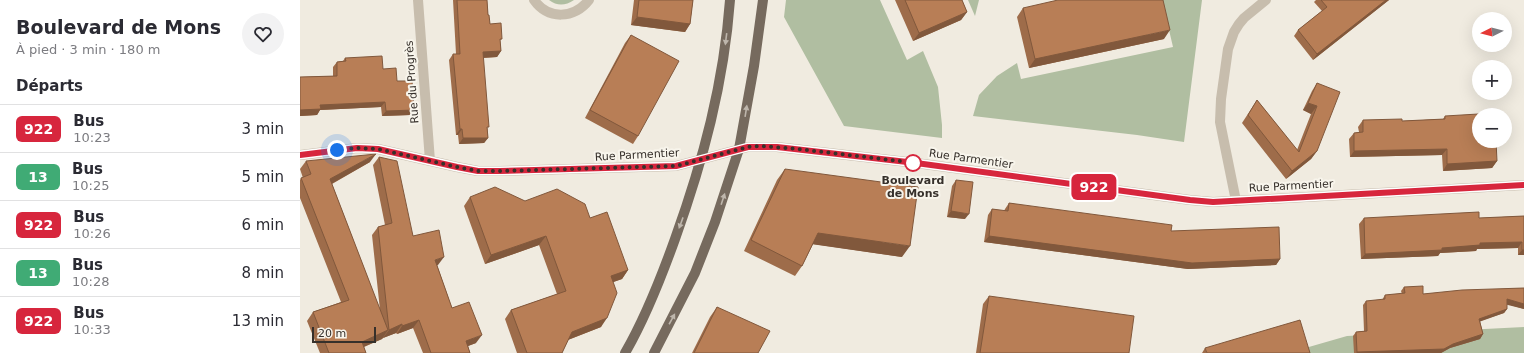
<!DOCTYPE html>
<html lang="fr">
<meta charset="utf-8">
<style>
body{margin:0;font-family:"DejaVu Sans",sans-serif;background:#f2f2f3;color:#2b2b33;height:100vh;display:flex;flex-direction:column;font-size:15px;white-space:nowrap}
*{box-sizing:border-box;margin:0}
p{font-size:13px;color:#7c7c81}
.icon{flex:none;width:22px;height:22px;fill:none;stroke:currentColor;stroke-width:2;stroke-linecap:round;stroke-linejoin:round}
.map{position:relative;flex:1;overflow:hidden}
.side{display:flex;flex-direction:column;background:#fff;width:300px}
.side>*{flex:none}
.badge{padding:0 8px;border-radius:6px;font-size:14px;line-height:26px}
.needle{width:26px;rotate:264deg}
.buttons{position:absolute;left:1172px;top:12px;display:grid;gap:8px}
.buttons a{display:grid;place-items:center;width:40px;height:40px;border-radius:50%;background:#fff;box-shadow:0 4px 16px #0002;font-size:20px}
.scale{position:absolute;left:12px;bottom:10px;width:64px;box-sizing:border-box;padding-left:4px;border:2px solid #36302b;border-top:0;font-size:11px;line-height:14px;white-space:nowrap;color:#36302b;-webkit-text-stroke:3px #f8f5ec;paint-order:stroke}
.you{position:absolute;width:20px;height:20px;margin:-10px;border:3px solid #fff;border-radius:50%;background:#1a73e8;box-shadow:0 0 0 6px #1a73e833}
.map>.badge{position:absolute;translate:-50% -50%;box-shadow:0 0 0 2px #fff}
h2{padding:0 16px;font-size:15px;line-height:36px}
.round{display:grid;place-items:center;flex:none;width:42px;height:42px;border-radius:21px;background:#f2f2f3}
.overview{display:flex;align-items:center;justify-content:space-between;height:68px;padding:0 16px}
h1{font-size:19px;font-weight:700;line-height:30px}
ul{padding:0;list-style:none}
li{display:flex;align-items:center;gap:12px;height:48px;padding:0 16px;border-top:1px solid #e1e1e2}
li div{flex:1}
li b{display:block;font-size:15px}
li em{font-style:normal}
li .badge{min-width:44px;font-weight:700;text-align:center}
main{display:flex;flex:1;min-height:0}
.map>svg:first-child{display:block}
.green{fill:#b0bea1}
.lines{fill:none;stroke-linecap:round;stroke-linejoin:round}
.minor{stroke:#c7bdad;stroke-width:10}
.major{stroke:#766a5e;stroke-width:10}
.wall{fill:#9e6c4a}
.shaded-wall{fill:#81583c}
.building{fill:#b87e56;stroke:#81583c}
.oneway{fill:#beb6ac}
.line-casing{stroke:#fff;stroke-width:9}
.line{stroke:#d7263d;stroke-width:6}
.walk{stroke:#36302b;stroke-width:4;stroke-dasharray:0 7.2}
.stop-dot{fill:#fff;stroke:#d7263d;stroke-width:2}
.labels{text-anchor:middle;dominant-baseline:central;stroke-width:4;stroke-linejoin:round;paint-order:stroke}
.street-label{font-size:11px;fill:#36302b;stroke:#f8f5ec}
.stop-label{font-size:11px;font-weight:bold;fill:#36302b;stroke:#f8f5ec}
</style>
<main>
<section class="side">
<div class="overview"><div><h1>Boulevard de Mons</h1><p>À pied · 3 min · 180 m</p></div><a class="round"><svg class="icon" aria-label="heart" viewBox="0 0 24 24"><path d="M12 20l-8-8c-3-5 5-10 8-4 3-6 11-1 8 4z"/></svg></a></div>
<h2>Départs</h2>
<ul>
<li><span class="badge" style="background:#d7263d;color:#fff">922</span><div><b>Bus</b><p>10:23</p></div><em>3 min</em></li>
<li><span class="badge" style="background:#40ab75;color:#fff">13</span><div><b>Bus</b><p>10:25</p></div><em>5 min</em></li>
<li><span class="badge" style="background:#d7263d;color:#fff">922</span><div><b>Bus</b><p>10:26</p></div><em>6 min</em></li>
<li><span class="badge" style="background:#40ab75;color:#fff">13</span><div><b>Bus</b><p>10:28</p></div><em>8 min</em></li>
<li><span class="badge" style="background:#d7263d;color:#fff">922</span><div><b>Bus</b><p>10:33</p></div><em>13 min</em></li>
</ul>
</section>
<div class="map">
<svg width="1224" height="353" viewBox="0 0 1224 353">
<rect width="100%" height="100%" fill="#f0ebe0"/>
<path class="green" d="M249,0H274C265,6 257,6 249,0Z
M486,0H580L607,60L623,51L638,87L642,125V138L544,126L484,17Z
M668,0H679L675,16Z
M862,0H902L884,142L837,135L673,116L679,95L697,76L717,63L721,79L873,47Z
M1224,327V353H988L1047,336Z"/>
<g class="lines">
<path class="minor" d="M118,0L130,161
M234,0C248,20 274,19 289,0
M0,155L57,148L78,149L157,167L178,171H200L376,166L448,147H477L616,163L890,200L913,202L1224,185
M936,201L920,122L921,99L928,49L934,32L939,24L944,18L966,0"/>
<path class="major" d="M325,353C346,317 361,278 375,239C403,161 424,83 430,0
M354,353L395,273L415,222L439,149L454,66L463,0"/>
</g>
<path class="wall" d="M153,0H187L188,15L190,24L202,39L200,40L201,51L197,57L183,58L188,138L184,143L159,144L158,135H156L149,60L153,54H156Z
M334,0H393L390,24L385,32L331,25Z
M595,0H662L667,12L661,20L613,41Z
M1016,0H1089L1013,60L994,36L998,30L1022,11L1014,2Z
M723,8L864,39L729,68L717,17Z
M331,35L338,136L333,144L285,118L325,43Z
M45,58L83,69L97,81L110,115L82,116L81,107L20,110L17,115L0,116V77L33,76V67L37,62L43,61Z
M1017,83V151L1011,159L986,179L942,123L957,100L997,150L1011,114L1003,110L1012,91Z
M1145,116L1197,161L1192,168L1143,171L1142,155L1050,157L1049,139L1054,133L1059,132L1058,127L1063,120L1102,121L1143,119Z
M79,157L113,236L138,265H137L152,308L176,343L168,346L170,353H123L113,328L97,334L96,333L83,338L82,339L64,347L66,353H20L7,321L13,312L41,302L0,198V180L1,178H3L0,169L6,161L70,162L32,184L80,310L72,235L78,227L85,225L73,165Z
M485,169L602,257L513,244L502,266L495,276L444,251L477,180Z
M656,180L665,219L647,217L652,186Z
M170,197L225,201L290,218L328,270L322,279L313,282L301,327L268,340L262,353H217L205,319L211,310L257,294L239,245L185,264L164,206Z
M709,203L871,231L980,259L976,265L888,269L684,242L688,215L692,209L704,211L705,209Z
M1224,216V255H1218V248L1177,249L1176,251L1140,253L1138,256L1061,259L1059,224L1064,218H1179Z
M1104,287L1123,294L1224,288V309L1207,304V309L1204,313L1180,321L1183,334L1180,339L1150,348L1141,353H1054L1053,336L1056,332L1064,331L1063,305L1066,301L1082,300L1085,295L1102,294L1101,291Z
M689,296L829,353H676L683,304Z
M417,307L458,353H392L410,317Z
M905,348L907,353H902Z"/>
<path class="shaded-wall" d="M1086,0H1089L1013,60L1017,54Z
M667,12L661,20L613,41L619,33Z
M337,17L390,24L385,32L331,25Z
M870,30L864,39L729,68L735,59Z
M201,51L197,57L179,58L183,52Z
M85,102L81,107L20,110L17,115L0,116V110L20,105Z
M1008,103L1017,106L1011,114L1003,110Z
M114,110L110,115L82,116L86,111Z
M160,129H162L158,135H156Z
M163,138H188L184,143L159,144Z
M1147,149L1142,155L1050,157L1054,151Z
M1017,151L1011,159L986,179L992,171Z
M76,154L70,162L24,188L30,179Z
M1197,161L1192,168L1143,171L1147,164Z
M651,211L669,214L665,219L647,217Z
M518,233L610,246L602,257L511,244Z
M246,236L239,245L185,264L191,255Z
M689,236L980,259L976,265L888,269L684,242Z
M1222,242L1218,248L1177,249L1176,251L1140,253L1138,256L1061,259L1065,254L1142,248L1180,243Z
M1222,250H1224V255H1218Z
M144,257L138,265L130,268L135,260Z
M328,270L322,279L305,285L311,276Z
M1207,299L1224,304V309L1204,304Z
M1207,309L1204,313L1176,323L1179,319Z
M307,318L301,327L265,341L272,332Z
M119,320L113,328L97,334L102,326Z
M102,324L96,333L83,338L89,330Z
M88,330L82,339L56,350L62,342Z
M1183,334L1180,339L1150,348L1141,353H1056L1057,352L1153,344Z
M182,335L176,343L160,349L166,341Z"/>
<path class="building" d="M157,0H187L188,15H189L190,24L201,23L202,39H200L201,51L183,52L189,127H187L188,138H163L162,129H160L153,54H160Z
M339,0H393L390,24L337,17Z
M605,0H662L667,12L619,33Z
M758,0H863L870,30L735,59L723,8Z
M1021,0H1086L1017,54L998,30L1027,7Z
M331,35L379,61L338,136L290,110Z
M82,56L83,69L96,68L97,81H112L114,110L86,111L85,102L20,105L21,109L0,110V77L37,76V62L46,61L45,58Z
M1017,83L1040,92L1017,151L992,171L948,115L957,100L999,152L1017,106L1008,103Z
M1195,113V115H1179V141H1196L1197,161L1147,164V149L1054,151V133L1063,132V120L1102,119V121L1145,119V116Z
M76,154L30,179L88,330L62,342L66,353H29L13,312L49,300L1,178L11,174L6,161Z
M79,157L97,161L113,236L139,230L144,257L135,260L152,308L169,302L182,335L166,341L170,353H131L119,320L102,326V324L89,330L78,227L92,223Z
M485,169L618,187L610,246L518,233L502,266L451,240Z
M656,180L673,182L669,214L651,211Z
M195,187L225,201L257,189L285,204L290,218L307,212L328,270L311,276L317,293L307,318L272,332L262,353H227L211,310L266,291L246,236L191,255L170,197Z
M709,203L872,225L871,231L979,227L980,259L892,263L689,236L692,209L708,211Z
M1179,212V218L1224,216V250H1222V242L1180,243V245L1142,248V250L1065,254L1064,218Z
M1123,286V294L1162,290L1224,288V304L1207,299V309L1179,319L1183,334L1153,344L1144,349L1057,352L1056,332L1067,331L1066,301L1085,299V295L1105,293L1104,287Z
M689,296L834,316L829,353H680Z
M417,307L470,331L458,353H394Z
M1000,320L1010,353H907L905,348Z"/>
<defs><path id="oneway-solid" d="M-6-.8H1V-3.2L6.5 0L1 3.2V.8H-6Z"/></defs>
<g class="oneway">
<use href="#oneway-solid" transform="translate(426 39) rotate(97)"/>
<use href="#oneway-solid" transform="translate(446 111) rotate(-81)"/>
<use href="#oneway-solid" transform="translate(423 199) rotate(-72)"/>
<use href="#oneway-solid" transform="translate(381 223) rotate(110)"/>
<use href="#oneway-solid" transform="translate(372 319) rotate(-61)"/>
</g>
<g class="lines">
<g class="line-casing">
<path id="line" d="M0,155L57,148L78,149L157,167L178,171H200L376,166L448,147H477L616,163L890,200L913,202L1224,185"/>
</g>
<use href="#line" class="line"/>
<path class="walk" d="M37,150L57,148L78,149L157,167L178,171H200L376,166L448,147L460,146L498,149L616,163H613"/>
</g>
<circle class="stop-dot" cx="613" cy="163" r="8"/>
<g class="labels">
<g class="street-label">
<text transform="translate(112 82) rotate(-94)">Rue du Progrès</text>
<text transform="translate(337 155) rotate(-3)">Rue Parmentier</text>
<text transform="translate(671 159) rotate(8)">Rue Parmentier</text>
<text transform="translate(991 186) rotate(-3)">Rue Parmentier</text>
</g>
<g class="stop-label">
<text x="613" y="180">Boulevard<tspan x="613" dy="13">de Mons</tspan></text>
</g>
</g>
</svg>
<div class="buttons">
<a><svg class="needle" viewBox="-14 -14 28 28"><path d="M0-13l5 13h-10z" fill="#e53935"/><path d="M0 13l5-13h-10z" fill="#7c7c81"/></svg></a>
<a>+</a>
<a>−</a>
</div>
<div class="scale">20 m</div>
<div class="you" style="left:37px;top:150px"></div>
<b class="badge" style="left:794px;top:187px;background:#d7263d;color:#fff">922</b>
</div>
</main>
